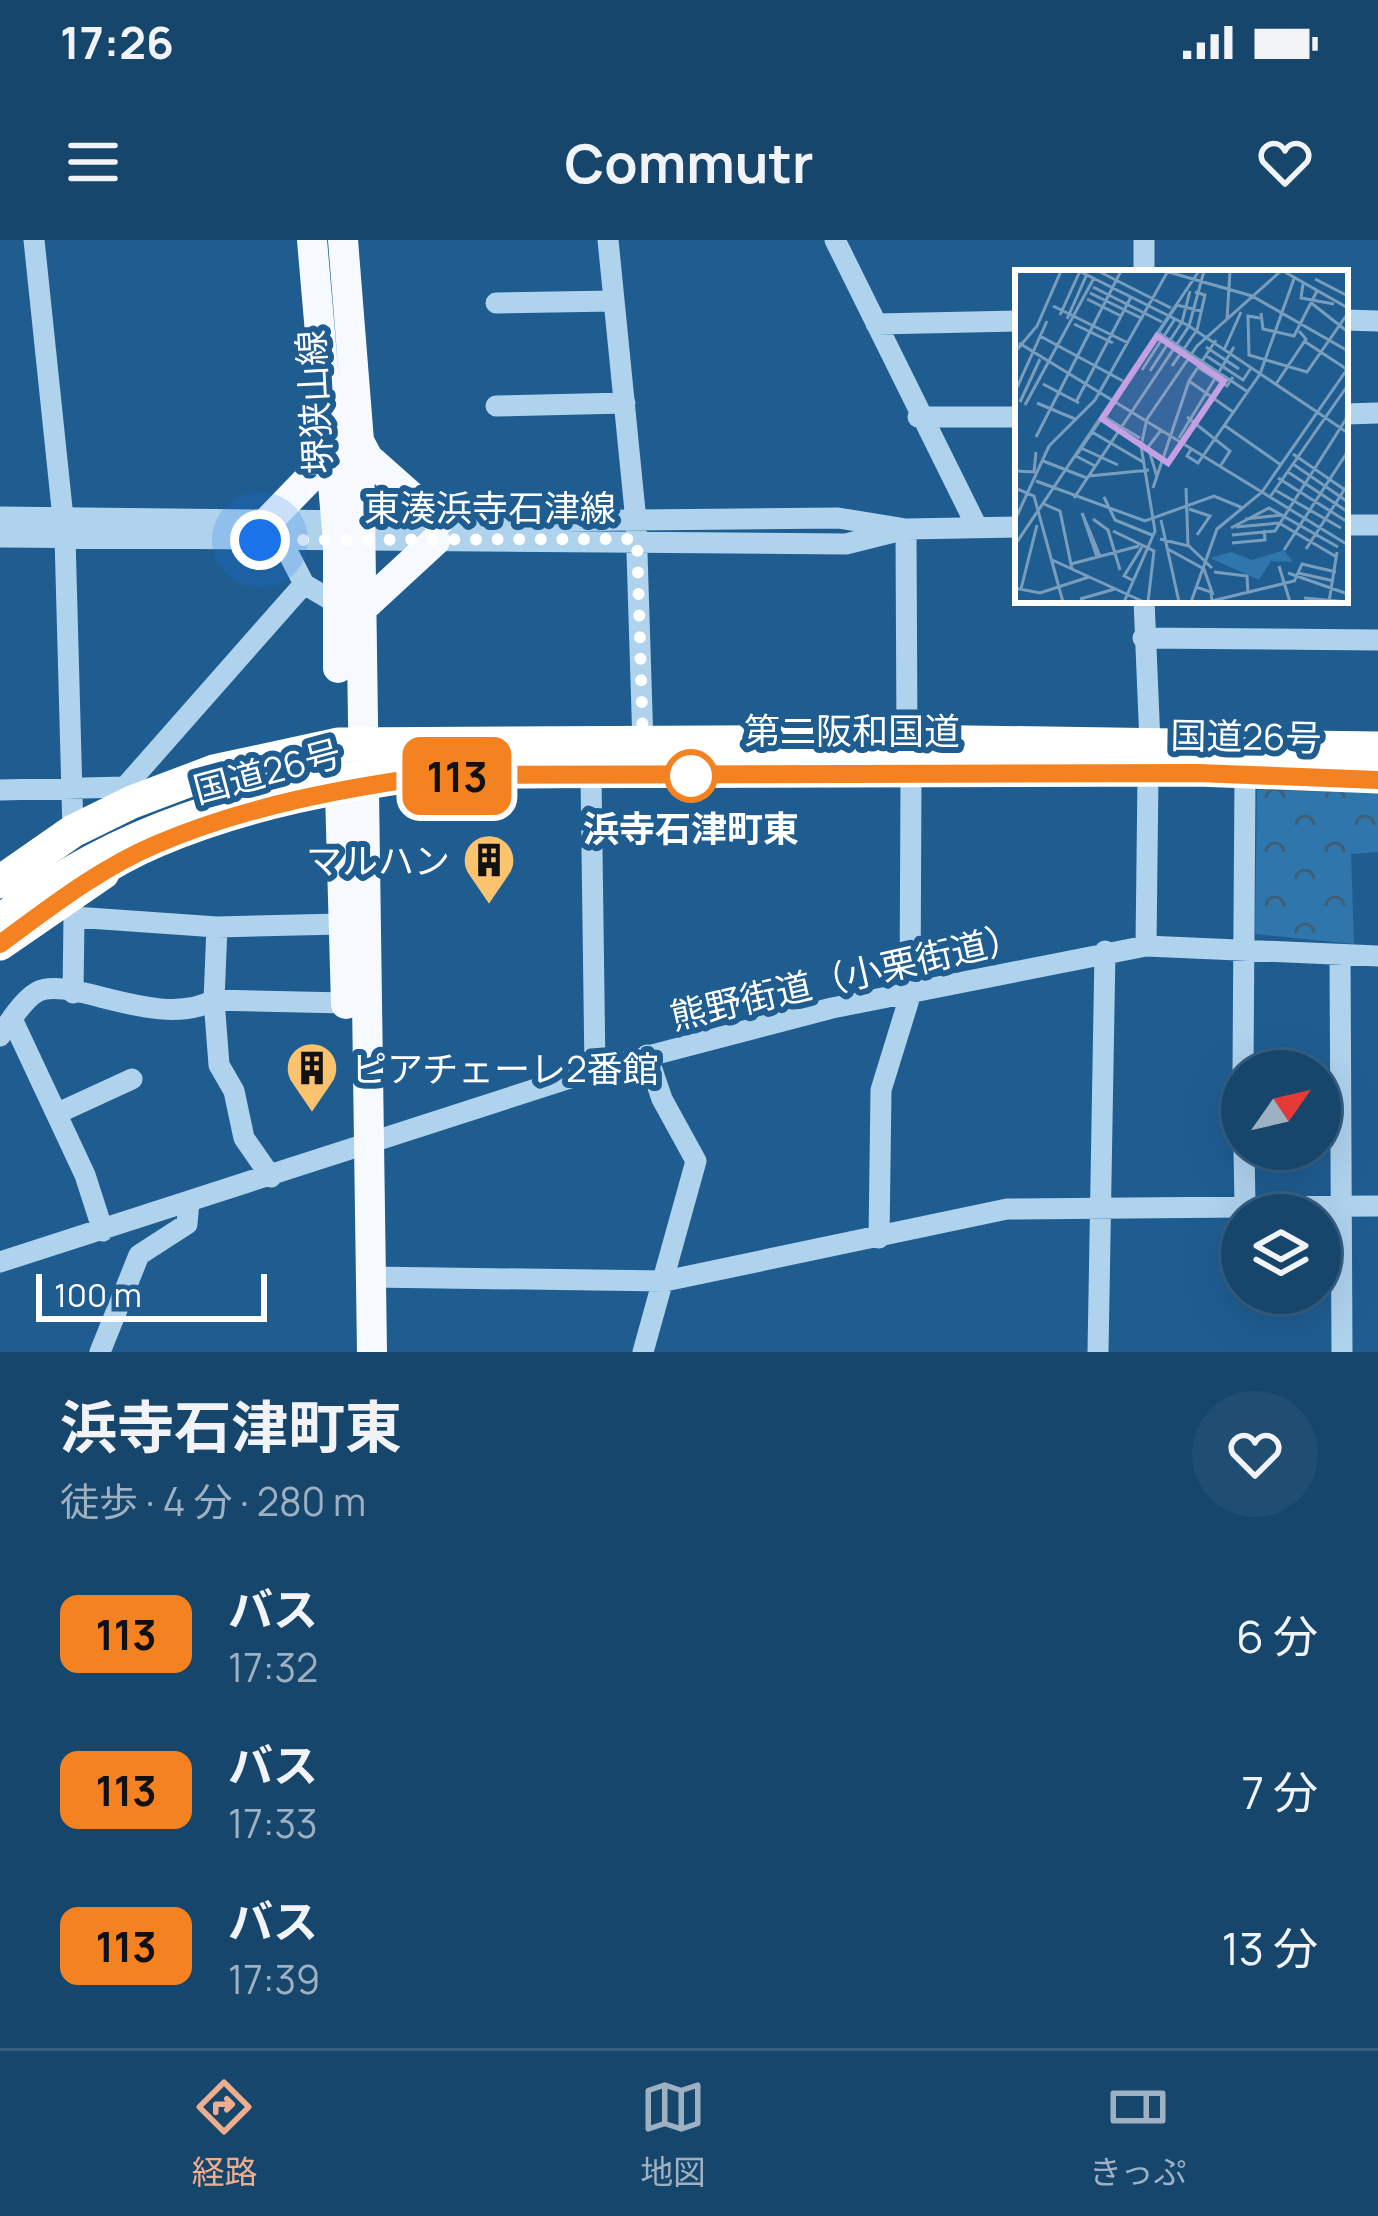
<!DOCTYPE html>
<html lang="ja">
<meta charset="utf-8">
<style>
body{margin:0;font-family:Manrope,"Noto Sans JP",sans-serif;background:#204d72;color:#f1f3f6;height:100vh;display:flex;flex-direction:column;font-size:45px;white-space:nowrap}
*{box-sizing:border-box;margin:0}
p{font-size:39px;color:#9eb1c2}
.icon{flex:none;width:66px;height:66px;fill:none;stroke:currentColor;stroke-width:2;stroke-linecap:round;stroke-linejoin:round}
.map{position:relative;height:1112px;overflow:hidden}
.sheet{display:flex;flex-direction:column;background:#17466d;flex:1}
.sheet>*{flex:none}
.badge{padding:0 24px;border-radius:18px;font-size:42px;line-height:78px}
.needle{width:78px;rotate:56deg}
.fabs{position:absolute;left:1221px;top:810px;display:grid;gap:24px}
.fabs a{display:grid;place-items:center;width:120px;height:120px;border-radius:50%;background:#17466d;box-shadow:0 12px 48px #0002,0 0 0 3px #365e80;font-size:60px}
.scale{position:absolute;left:36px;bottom:30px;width:231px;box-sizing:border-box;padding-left:12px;border:6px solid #fff;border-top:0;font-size:33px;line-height:42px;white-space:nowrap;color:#fff;-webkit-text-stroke:9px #1f5d91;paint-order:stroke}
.you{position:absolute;width:60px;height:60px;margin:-30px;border:9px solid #fff;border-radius:50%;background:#1a73e8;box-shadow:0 0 0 18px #1a73e833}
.map>.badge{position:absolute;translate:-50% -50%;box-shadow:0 0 0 6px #fff}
.round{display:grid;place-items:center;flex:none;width:126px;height:126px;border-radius:63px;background:#204d72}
.overview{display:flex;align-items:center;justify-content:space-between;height:204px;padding:0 60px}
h1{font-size:57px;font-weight:700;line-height:90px}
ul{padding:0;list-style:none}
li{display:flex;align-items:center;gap:36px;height:156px;padding:0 60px}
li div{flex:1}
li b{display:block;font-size:45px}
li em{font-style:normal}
li .badge{min-width:132px;font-weight:700;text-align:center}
.status{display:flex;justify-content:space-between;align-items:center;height:84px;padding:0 60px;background:#17466d;direction:ltr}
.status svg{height:33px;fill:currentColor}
header{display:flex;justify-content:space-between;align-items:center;height:156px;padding:0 60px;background:#17466d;font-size:54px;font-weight:700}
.tabs{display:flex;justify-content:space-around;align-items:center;height:168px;border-top:3px solid #365e80;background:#17466d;font-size:33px;color:#9eb1c2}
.tabs a{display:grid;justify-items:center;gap:6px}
.tabs .current{color:#eead8d}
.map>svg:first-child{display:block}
.forest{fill:url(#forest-crowns)}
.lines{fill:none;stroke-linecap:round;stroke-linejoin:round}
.minor{stroke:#afd2ed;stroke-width:21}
.major{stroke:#f6faff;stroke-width:30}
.highway{stroke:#fff;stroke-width:33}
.highway-bridge{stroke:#fff;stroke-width:33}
.line-casing{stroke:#fff;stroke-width:27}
.line{stroke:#f58220;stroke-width:18}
.walk{stroke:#fff;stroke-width:12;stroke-dasharray:0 21.6}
.stop-dot{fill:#fff;stroke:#f58220;stroke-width:6}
.labels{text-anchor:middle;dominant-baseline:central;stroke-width:12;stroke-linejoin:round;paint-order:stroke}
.street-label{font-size:36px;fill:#fff;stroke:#1f5d91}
.stop-label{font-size:36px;font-weight:bold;fill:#fff;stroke:#1f5d91}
.poi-label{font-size:36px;fill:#fff;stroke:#1f5d91;text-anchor:end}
.inset-road{fill:none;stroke:#799ebd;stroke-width:3}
.view{fill:#c4a0e2;fill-opacity:0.15;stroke:#c4a0e2;stroke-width:6}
.inset-edge{fill:none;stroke:#fff;stroke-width:6}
</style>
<div class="status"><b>17:26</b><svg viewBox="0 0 49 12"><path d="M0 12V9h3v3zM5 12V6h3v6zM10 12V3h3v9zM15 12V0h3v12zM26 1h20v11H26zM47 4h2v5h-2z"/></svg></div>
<header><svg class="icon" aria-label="menu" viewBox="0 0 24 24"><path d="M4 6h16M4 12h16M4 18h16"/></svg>Commutr<svg class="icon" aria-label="heart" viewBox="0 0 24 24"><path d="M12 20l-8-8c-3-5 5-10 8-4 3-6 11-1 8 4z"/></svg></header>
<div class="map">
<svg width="1378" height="1112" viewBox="0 0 1378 1112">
<defs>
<pattern id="forest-crowns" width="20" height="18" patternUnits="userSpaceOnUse" patternTransform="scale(3)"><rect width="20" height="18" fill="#2f76ac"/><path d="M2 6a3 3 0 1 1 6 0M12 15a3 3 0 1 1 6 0" fill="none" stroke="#3f5f77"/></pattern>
</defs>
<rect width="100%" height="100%" fill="#1f5d91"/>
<path class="forest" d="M1257,550L1378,553V612L1351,614L1354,704L1255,694Z"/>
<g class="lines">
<path class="minor" d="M34,0L65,297L73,591
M608,0L636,281L643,505
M835,0L977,287
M1144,33V0
M496,63L614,61
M1345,80L1378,81
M876,84L1018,81
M496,166L625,163
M1345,174L1378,173
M918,177H1018
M0,277L445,282L838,278L906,289L1018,287
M1345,285H1378
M906,289L907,501
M0,297L846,304L894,292
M282,301L304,344L336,363
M1144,360L1150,503
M1143,398L1378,400
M591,536L595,830
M0,550L125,547
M132,562L125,547L304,344
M68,654L74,677L217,687L341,684
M217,687L214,760L219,825L234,851L244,898L271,937
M1146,706L1148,534
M1340,716L1342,1112
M73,753L74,677
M12,779L85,935L103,991
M0,796C9,782 23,760 37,752C68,734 158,791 214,760L346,763
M1243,831L1245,535
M58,873L132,839
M1244,909L1245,966
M879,998L881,850L910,756L911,536
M0,1022L595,830L832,768L1146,706L1378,716
M370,1037L665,1041L1007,969L1378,966
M100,1112L139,1015L187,984L189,961
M643,1112L696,921L662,859L647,815
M1098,1112L1105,711"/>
<path class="major" d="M312,0L338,302V428
M343,0L359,201L372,1112
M359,201L368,218L439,281
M268,281L330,217
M358,372L435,301
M339,518L346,764"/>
<path class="highway" d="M0,642L73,591L132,562L214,531L339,504L907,501L1378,508
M0,704L103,633"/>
<path class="highway-bridge" d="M0,681C117,589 249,551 395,533L1221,526L1378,532"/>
</g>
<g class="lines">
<g class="line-casing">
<path id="line" d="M0,704C49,668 100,628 157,604C246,566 343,548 438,535L1198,533L1378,540"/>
</g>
<use href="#line" class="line"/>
<path class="walk" d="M260,300L637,299L643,505L691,536"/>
</g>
<defs>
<g id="building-pin" transform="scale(2.7)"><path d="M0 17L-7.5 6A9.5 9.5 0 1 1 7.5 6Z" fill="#fcc36f" stroke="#1f5d91"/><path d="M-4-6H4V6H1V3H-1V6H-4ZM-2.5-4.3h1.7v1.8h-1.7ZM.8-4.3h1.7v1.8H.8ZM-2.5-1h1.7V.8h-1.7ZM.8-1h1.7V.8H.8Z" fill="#111"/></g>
</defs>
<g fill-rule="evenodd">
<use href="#building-pin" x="489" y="620"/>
<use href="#building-pin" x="312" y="828"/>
</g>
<circle class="stop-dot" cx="691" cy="536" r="24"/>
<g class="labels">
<g class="street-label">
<text transform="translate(314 162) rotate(-93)">堺狭山線</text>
<text x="490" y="267">東湊浜寺石津線</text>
<text x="852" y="490">第二阪和国道</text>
<text transform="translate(1246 496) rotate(1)">国道26号</text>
<text transform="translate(267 531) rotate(-15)">国道26号</text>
<text transform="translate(846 736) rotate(-13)">熊野街道（小栗街道）</text>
</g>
<g class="stop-label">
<text x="691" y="588">浜寺石津町東</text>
</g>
<g class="poi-label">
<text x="450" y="620">マルハン</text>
<text x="351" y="828" text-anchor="start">ピアチェーレ2番館</text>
</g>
</g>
<g transform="translate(1015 30)">
<rect width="333" height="333" fill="#1f5d91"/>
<path d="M269,280L278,292L256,291L244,310L195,288L216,282L237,290Z" fill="#2f76ac"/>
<path class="inset-road" d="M64,1L174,56L302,142M150,1L237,26L333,81M268,1L333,38M85,2L156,38M300,9L333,26M288,14L286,28L319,34M78,17L147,52M75,23L128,49M72,29L106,46M295,32L333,62M38,36L113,73M246,43L248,59L279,66L302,21M45,45L65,1M245,48L233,46L234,85L292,102L333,43M52,49L72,4M212,49L215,1M59,54L98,73M144,63L233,122M25,66L108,111M289,71L333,100M4,73L333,275M191,77L224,99M209,80L226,42M0,82L22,56L46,1M190,85L228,110L236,98M157,96L182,60L190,25L180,22M184,98L212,116L218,107M127,100L160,49M135,101L167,52L175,21M174,111L218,142M28,114L64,133M261,114L291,69L284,61M0,122L32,51M100,128L162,35L186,41M5,132L25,89M61,132L116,27M22,133L60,149M10,135L79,8M302,142L333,163M88,146L125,168M172,147L215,181L206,195M209,155L266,195M77,162L128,192M21,167L106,1M164,168L219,77M34,176L80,130L153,1M66,178L103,195M177,178L172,186L183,193L245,104L280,6M278,184L333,222M28,191L72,208M278,194L333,232M80,196L61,186L99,130M0,201L19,202L21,182M273,202L333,242M74,206L134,200M142,207L133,177L147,159M263,208L331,251M21,211L130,251L199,226L228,238M0,218L19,226L48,332M138,218L174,111L201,70M171,218L173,275M260,220L326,258M255,227L333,115M59,228L174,56L189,1M29,234L45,241L57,299M94,238L89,227L100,250L137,265M174,239L195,246L182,265M78,249L93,260L105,300M230,249L267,245M0,250L34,176M146,250L164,332M221,257L264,253L320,286M216,258L254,238L323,277M98,261L139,281L133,332M217,265L260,261L333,146M145,269L174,276L197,298M217,273L250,270L249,260M0,275L184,1M151,278L189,299L198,325M291,279L333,214M269,280L333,181M82,287L67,243L85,286M35,289L129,332M56,294L124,276M264,296L275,332M199,302L232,306L233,323M273,303L333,324M283,303L319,311M119,311L109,306L127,277M279,312L287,294L321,302M181,317L196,322L197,331L279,311M0,318L25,323L74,307M6,319L22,255M289,328L333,332M65,329L100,319M109,332L140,261L126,176L132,149L182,76L266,1M176,332L202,259L247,222L333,98M314,332L322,282"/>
<path class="view" d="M142,66L209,111L153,193L87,149Z"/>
<rect width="333" height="333" class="inset-edge"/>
</g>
</svg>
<div class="fabs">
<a><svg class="needle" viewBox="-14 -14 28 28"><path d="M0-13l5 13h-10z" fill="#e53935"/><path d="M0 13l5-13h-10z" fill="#9eb1c2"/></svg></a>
<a><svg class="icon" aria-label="layers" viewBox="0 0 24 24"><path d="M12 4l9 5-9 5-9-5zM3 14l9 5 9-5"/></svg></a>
</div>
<div class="scale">100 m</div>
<div class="you" style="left:260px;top:300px"></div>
<b class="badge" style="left:457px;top:536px;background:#f58220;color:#111">113</b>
</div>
<section class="sheet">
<div class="overview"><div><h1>浜寺石津町東</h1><p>徒歩 · 4 分 · 280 m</p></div><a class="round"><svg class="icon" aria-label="heart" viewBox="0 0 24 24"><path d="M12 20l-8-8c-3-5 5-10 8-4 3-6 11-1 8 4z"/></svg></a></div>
<ul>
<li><span class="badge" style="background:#f58220;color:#111">113</span><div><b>バス</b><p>17:32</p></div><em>6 分</em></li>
<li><span class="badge" style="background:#f58220;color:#111">113</span><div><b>バス</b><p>17:33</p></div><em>7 分</em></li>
<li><span class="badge" style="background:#f58220;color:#111">113</span><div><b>バス</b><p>17:39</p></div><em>13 分</em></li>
</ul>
</section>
<nav class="tabs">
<a class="current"><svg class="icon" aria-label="directions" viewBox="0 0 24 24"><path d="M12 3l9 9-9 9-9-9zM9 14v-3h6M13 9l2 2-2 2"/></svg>経路</a>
<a><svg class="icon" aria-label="map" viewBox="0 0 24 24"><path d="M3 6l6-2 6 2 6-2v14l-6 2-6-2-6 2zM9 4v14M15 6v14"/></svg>地図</a>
<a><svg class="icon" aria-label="tickets" viewBox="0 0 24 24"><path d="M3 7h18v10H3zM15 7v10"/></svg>きっぷ</a>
</nav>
